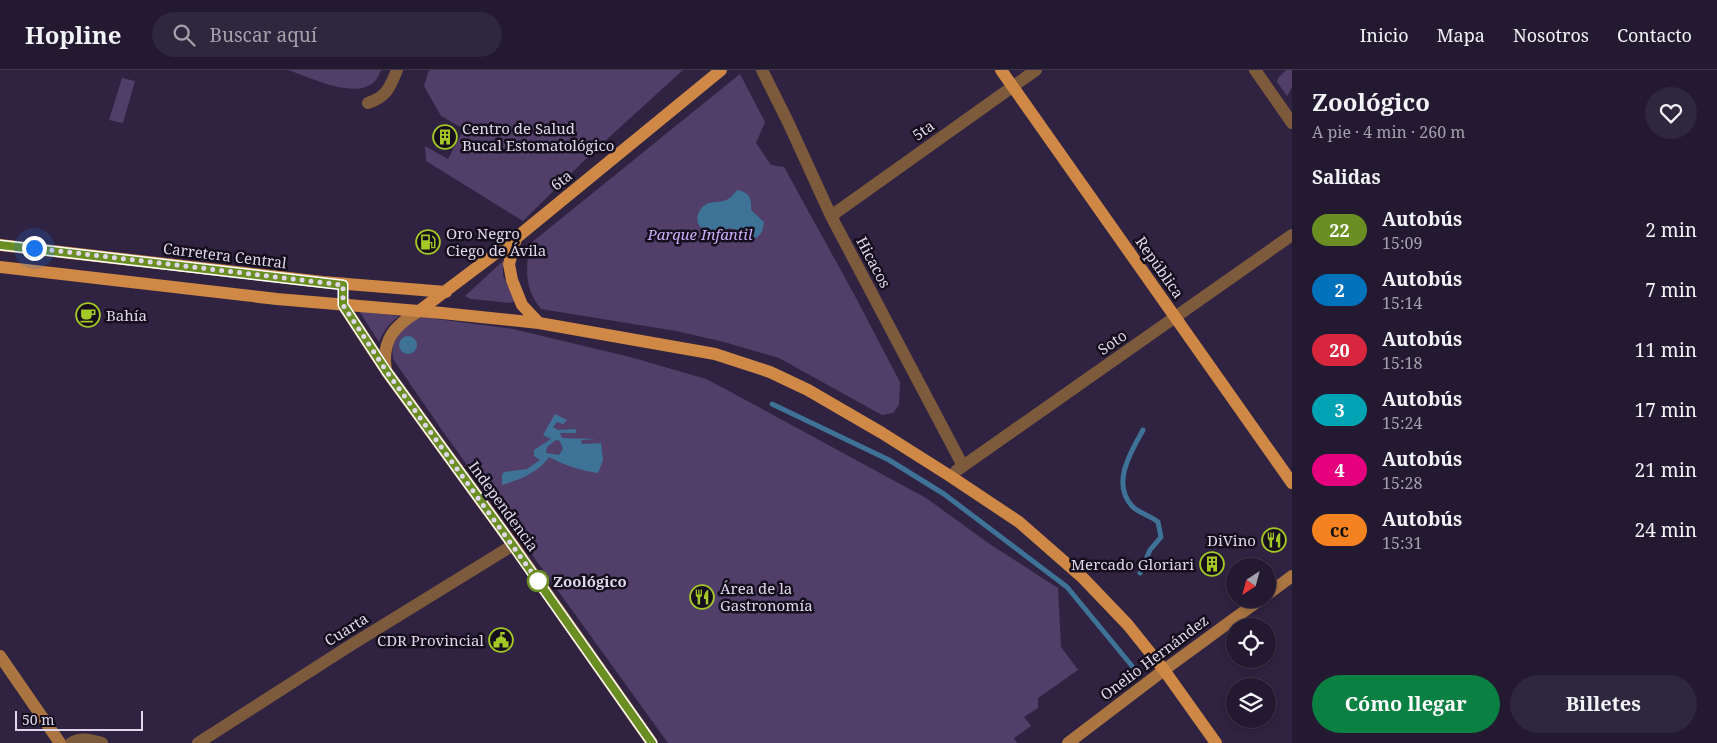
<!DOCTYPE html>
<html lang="es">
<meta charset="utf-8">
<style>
body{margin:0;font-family:"Noto Serif",serif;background:#2f273d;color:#f1f3f6;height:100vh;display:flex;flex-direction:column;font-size:19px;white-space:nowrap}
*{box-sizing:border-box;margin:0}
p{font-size:16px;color:#a3a1ab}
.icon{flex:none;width:28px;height:28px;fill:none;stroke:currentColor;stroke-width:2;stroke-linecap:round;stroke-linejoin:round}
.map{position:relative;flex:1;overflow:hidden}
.drawer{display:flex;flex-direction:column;background:#231a31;width:425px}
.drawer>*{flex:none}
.badge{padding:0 10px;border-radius:16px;font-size:18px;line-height:32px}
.needle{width:32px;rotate:216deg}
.controls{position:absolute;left:1226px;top:488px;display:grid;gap:10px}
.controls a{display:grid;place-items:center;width:50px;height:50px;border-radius:50%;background:#231a31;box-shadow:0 2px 8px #0003,0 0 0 1px #40384d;font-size:25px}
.scale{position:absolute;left:15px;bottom:12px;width:128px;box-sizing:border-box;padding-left:5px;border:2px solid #dfd8ec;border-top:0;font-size:14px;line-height:18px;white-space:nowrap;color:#dfd8ec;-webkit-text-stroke:4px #150f1d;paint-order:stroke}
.you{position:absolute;width:25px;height:25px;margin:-12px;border:4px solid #fff;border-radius:50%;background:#1a73e8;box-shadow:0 0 0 8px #1a73e833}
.map>.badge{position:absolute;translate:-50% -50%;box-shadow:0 0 0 2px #fff}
h2{padding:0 20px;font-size:19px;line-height:45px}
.round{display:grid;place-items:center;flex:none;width:52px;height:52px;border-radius:26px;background:#2f273d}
.headline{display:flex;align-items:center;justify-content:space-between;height:85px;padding:0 20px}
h1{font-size:24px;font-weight:700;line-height:38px}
.primary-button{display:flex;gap:10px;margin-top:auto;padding:10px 20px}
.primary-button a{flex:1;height:58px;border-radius:30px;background:#0b8043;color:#fff;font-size:20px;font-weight:700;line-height:58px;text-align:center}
.primary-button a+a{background:#2f273d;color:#f1f3f6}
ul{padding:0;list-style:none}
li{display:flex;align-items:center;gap:15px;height:60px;padding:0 20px}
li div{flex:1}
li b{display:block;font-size:19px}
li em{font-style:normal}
li .badge{min-width:55px;font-weight:700;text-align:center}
header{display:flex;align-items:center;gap:30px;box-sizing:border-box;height:70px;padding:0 25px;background:#231a31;border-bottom:1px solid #40384d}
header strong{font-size:24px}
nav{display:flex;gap:28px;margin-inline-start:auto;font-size:18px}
.search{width:350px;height:45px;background:#2f273d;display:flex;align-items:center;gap:12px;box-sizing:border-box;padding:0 18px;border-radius:28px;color:#a3a1ab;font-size:19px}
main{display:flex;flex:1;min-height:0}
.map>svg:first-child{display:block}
.green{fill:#513f6a}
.water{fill:#3f7297;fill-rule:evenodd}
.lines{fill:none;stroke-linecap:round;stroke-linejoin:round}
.stream{stroke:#3f7297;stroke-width:5}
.street{stroke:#7d5a3c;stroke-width:12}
.secondary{stroke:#ab7542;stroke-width:12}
.primary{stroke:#cf8845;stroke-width:12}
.line-casing{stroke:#fff;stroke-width:11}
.line{stroke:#6b8e23;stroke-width:8}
.walk{stroke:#dfd8ec;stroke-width:5;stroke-dasharray:0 9}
.stop-dot{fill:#fff;stroke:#6b8e23;stroke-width:2.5}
.labels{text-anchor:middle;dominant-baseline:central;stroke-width:5;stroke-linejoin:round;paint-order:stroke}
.poi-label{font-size:15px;fill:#dfd8ec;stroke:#150f1d;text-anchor:start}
.street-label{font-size:15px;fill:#dfd8ec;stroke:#150f1d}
.park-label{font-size:15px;font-style:italic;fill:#cdaefb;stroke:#150f1d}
.stop-label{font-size:15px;font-weight:bold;fill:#dfd8ec;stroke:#150f1d;text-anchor:start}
</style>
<header>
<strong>Hopline</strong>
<div class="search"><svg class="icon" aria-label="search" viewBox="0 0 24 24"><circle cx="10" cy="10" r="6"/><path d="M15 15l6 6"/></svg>Buscar aquí</div>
<nav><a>Inicio</a><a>Mapa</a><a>Nosotros</a><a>Contacto</a></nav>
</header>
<main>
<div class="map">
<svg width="1292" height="673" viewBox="0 0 1292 673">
<rect width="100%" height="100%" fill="#2f2341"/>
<path class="green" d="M288,0H381C379,5 377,10 373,13C353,29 309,7 288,0Z
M429,0H683L593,82L523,151L426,91L425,76L448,89L464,59L441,46L424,16Z
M1286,0H1292V17L1287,26L1277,12L1278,8Z
M740,4L765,52L756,73L771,95L784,97L855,226L900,312L899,335L893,343L882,345L779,288L724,272L676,261L541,239C524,218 525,198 531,173Z
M122,8L135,11L123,53L109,50Z
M503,191V206L516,231L510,233L471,229L465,226Z
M359,241L399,246C389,254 384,260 379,272Z
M421,247L513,259L630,287L706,309L727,320L926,428L991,475L1058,518L1061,577L1078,600L1038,628V638L1024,647L1031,656L1014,668L1017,673H668L444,363L393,289C390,266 402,257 421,247Z"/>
<path class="water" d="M737,120C749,122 752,128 751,140L764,152C763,161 761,168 750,169L736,160L729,158L719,164L711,165C707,163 702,160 699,155C694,147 701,135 709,133C716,131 722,133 728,129C732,127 734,123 737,120Z
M399 275a9 9 0 1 1 18 0a9 9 0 1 1-18 0Z
M555,344L567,350L563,354L557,352L553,357L558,360L576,359V363H560L562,368L597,369L581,370L582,374L601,373L603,390L598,403C578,400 567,396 549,387C538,403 521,409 502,415V405L504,402L527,399L540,390L534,386V380L551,369L543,365ZM556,370L560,371L563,379L559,385L546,383L547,377Z"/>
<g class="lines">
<path class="stream" d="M772,334L889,390L944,424L1067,517L1132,596
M1140,503L1150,480L1161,467L1158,452C1150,445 1138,443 1132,436C1111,413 1131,382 1143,360"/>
<path class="street" d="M762,0L788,52L831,146L963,396
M1255,0L1292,53
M368,33C387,27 390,17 397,0
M831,146L1036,0
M956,401L1292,165
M71,673C82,667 90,670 102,673
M198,673L351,575L513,475"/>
<path class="secondary" d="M343,235L387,302L513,475L652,673
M386,300C381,270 395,255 419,241
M1268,524L1292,506
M0,586L60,673
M1068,673L1164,600L1261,529"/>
<path class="primary" d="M1001,0L1292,413
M516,168L509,194L512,210L522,235L539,253
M0,175L323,212L446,222
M0,197L277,229L442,243L539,253L715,284L770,302L808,320L882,363L950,406L1019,452L1083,508L1128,555L1164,600L1216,673
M419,241L516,168L721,0"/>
</g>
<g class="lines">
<g class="line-casing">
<path id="line" d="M0,175L343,215V235L387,302L502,460L652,673"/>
</g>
<use href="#line" class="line"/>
<path class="walk" d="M34,178L343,215V235L387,302L538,511"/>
</g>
<defs>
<g id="building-ring" transform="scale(1.25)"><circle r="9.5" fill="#150f1d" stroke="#a4c825" stroke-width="1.5"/><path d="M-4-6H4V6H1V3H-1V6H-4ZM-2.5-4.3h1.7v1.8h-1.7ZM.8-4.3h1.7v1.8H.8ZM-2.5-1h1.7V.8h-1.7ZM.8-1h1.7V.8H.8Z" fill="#a4c825"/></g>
<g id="fuel-ring" transform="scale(1.25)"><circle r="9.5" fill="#150f1d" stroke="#a4c825" stroke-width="1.5"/><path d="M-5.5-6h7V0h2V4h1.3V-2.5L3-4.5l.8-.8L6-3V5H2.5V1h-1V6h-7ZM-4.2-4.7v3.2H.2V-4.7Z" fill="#a4c825"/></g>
<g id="cafe-ring" transform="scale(1.25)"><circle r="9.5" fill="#150f1d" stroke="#a4c825" stroke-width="1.5"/><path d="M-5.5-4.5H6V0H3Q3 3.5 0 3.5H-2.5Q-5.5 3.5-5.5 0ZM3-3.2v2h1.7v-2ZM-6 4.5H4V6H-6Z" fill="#a4c825"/></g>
<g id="restaurant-ring" transform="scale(1.25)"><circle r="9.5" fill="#150f1d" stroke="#a4c825" stroke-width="1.5"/><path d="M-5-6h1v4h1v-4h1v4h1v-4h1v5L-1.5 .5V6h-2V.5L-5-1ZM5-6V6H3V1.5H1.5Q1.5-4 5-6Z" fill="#a4c825"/></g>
<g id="civic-ring" transform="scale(1.25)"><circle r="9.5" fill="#150f1d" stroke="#a4c825" stroke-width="1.5"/><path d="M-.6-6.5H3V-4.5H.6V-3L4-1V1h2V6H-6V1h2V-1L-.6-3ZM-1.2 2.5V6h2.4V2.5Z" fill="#a4c825"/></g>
</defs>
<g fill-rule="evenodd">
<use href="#building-ring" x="445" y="67"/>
<use href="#fuel-ring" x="428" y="172"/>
<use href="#cafe-ring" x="88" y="245"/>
<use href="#restaurant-ring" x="1274" y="470"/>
<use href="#building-ring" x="1212" y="494"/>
<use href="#restaurant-ring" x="702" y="527"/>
<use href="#civic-ring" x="501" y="570"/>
</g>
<circle class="stop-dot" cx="538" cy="511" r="10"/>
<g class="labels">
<g class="poi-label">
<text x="462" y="58">Centro de Salud<tspan x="462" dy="17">Bucal Estomatológico</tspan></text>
<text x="446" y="163">Oro Negro<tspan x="446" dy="17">Ciego de Ávila</tspan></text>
<text x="106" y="245">Bahía</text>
<text x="1256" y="470" text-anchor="end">DiVino</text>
<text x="1194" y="494" text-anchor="end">Mercado Gloriari</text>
<text x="720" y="518">Área de la<tspan x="720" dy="17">Gastronomía</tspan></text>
<text x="484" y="570" text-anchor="end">CDR Provincial</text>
</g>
<g class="street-label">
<text transform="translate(923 60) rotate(-36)">5ta</text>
<text transform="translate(561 110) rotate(-39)">6ta</text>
<text transform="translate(225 185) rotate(7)">Carretera Central</text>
<text transform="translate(874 192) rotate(62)">Hicacos</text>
<text transform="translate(1160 197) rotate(55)">República</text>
<text transform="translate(1112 272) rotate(-35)">Soto</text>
<text transform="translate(504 436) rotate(54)">Independencia</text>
<text transform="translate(346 559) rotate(-32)">Cuarta</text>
<text transform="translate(1154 587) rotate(-37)">Onelio Hernández</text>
</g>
<g class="park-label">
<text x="700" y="164">Parque Infantil</text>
</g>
<g class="stop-label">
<text x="553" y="511">Zoológico</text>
</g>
</g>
</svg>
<div class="controls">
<a><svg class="needle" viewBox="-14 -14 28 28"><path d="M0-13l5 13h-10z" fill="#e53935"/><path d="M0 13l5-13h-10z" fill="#a3a1ab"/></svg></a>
<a><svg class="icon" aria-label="locate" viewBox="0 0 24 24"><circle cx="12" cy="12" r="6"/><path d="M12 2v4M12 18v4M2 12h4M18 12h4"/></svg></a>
<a><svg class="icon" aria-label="layers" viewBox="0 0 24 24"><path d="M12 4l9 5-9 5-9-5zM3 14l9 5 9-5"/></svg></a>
</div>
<div class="scale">50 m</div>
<div class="you" style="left:34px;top:178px"></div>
</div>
<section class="drawer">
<div class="headline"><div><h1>Zoológico</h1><p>A pie · 4 min · 260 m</p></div><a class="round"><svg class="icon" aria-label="heart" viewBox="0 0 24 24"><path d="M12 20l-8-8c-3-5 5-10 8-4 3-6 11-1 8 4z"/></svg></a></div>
<h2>Salidas</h2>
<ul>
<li><span class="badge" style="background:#6b8e23;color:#fff">22</span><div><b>Autobús</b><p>15:09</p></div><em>2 min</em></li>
<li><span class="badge" style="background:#0072bc;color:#fff">2</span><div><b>Autobús</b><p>15:14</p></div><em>7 min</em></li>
<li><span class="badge" style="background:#d7263d;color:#fff">20</span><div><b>Autobús</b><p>15:18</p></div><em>11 min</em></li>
<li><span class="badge" style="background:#00a3b4;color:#fff">3</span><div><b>Autobús</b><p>15:24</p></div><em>17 min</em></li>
<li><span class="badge" style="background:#e6007e;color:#fff">4</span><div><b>Autobús</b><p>15:28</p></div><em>21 min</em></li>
<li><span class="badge" style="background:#f58220;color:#111">cc</span><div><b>Autobús</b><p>15:31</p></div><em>24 min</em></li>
</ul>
<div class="primary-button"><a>Cómo llegar</a><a>Billetes</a></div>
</section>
</main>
